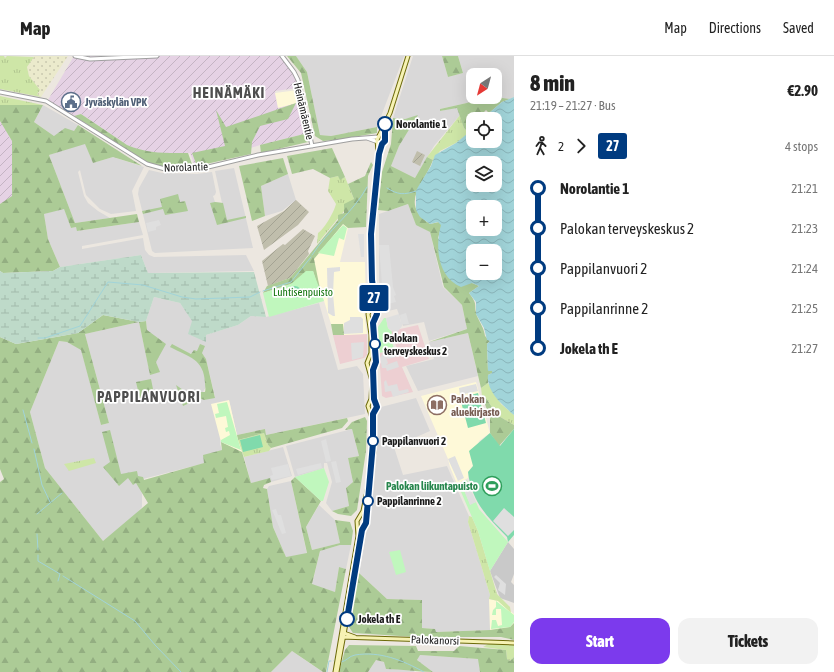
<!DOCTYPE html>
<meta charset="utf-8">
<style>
body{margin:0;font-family:"Asap Condensed",sans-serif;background:#f2f2f2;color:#222;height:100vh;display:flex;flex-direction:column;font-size:15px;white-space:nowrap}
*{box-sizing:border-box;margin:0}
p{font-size:13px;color:#767676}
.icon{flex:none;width:22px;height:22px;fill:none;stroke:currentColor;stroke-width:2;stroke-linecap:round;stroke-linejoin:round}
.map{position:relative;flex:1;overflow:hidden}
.panel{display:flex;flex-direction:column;background:#fff;width:320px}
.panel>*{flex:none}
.badge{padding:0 8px;border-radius:3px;font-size:14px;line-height:26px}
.needle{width:26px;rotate:216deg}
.fabs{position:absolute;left:466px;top:12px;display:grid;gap:8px}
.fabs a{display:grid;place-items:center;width:36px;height:36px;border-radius:8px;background:#fff;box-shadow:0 4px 16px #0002;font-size:20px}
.map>.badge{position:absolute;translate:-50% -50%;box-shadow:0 0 0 2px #fff}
.legs{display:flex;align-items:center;gap:6px;height:44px;padding:0 16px;font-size:13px}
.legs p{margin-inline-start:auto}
.summary{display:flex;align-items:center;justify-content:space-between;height:68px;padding:0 16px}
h1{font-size:22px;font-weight:800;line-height:30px}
.action{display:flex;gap:8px;margin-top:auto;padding:8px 16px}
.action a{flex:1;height:46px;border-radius:12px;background:#7c3aed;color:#fff;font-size:16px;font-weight:800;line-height:46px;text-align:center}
.action a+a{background:#f2f2f2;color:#222}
ul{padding:0 16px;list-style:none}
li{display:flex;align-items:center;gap:14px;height:40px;font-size:15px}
li i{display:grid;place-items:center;width:6px;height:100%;margin:0 5px;background:currentColor}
li i::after{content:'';width:10px;height:10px;margin:-5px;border:3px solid;border-radius:50%;background:#fff}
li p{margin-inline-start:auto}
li:first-child i{background:linear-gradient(#0000 50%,currentColor 0)}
li:last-child i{background:linear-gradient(currentColor 50%,#0000 0)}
header{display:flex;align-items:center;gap:24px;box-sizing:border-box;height:56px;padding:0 20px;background:#fff;border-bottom:1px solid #e0e0e0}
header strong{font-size:19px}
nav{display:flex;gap:22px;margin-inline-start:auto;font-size:14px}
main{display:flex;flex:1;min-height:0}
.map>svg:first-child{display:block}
.residential{fill:#d9d8d8;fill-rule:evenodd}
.commercial{fill:#edcfd2}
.industrial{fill:url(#industrial-furrows)}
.education{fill:#fef9d8}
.religious{fill:#c9c9c9}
.construction{fill:url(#construction-furrows)}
.farmland{fill:url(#farmland-dots)}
.grass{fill:url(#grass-tufts)}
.forest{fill:url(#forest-firs)}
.wetland{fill:url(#wetland-marsh)}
.park{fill:#c0f7bd}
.pitch{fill:#80daac}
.parking{fill:#dfdfdf}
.water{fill:url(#water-waves);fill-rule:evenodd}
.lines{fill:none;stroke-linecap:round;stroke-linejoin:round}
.stream{stroke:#a1d4d9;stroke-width:1}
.tertiary-casing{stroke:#9f9f9f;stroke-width:5}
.secondary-casing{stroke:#6c6a08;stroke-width:5}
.tertiary{stroke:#fff;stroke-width:3}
.secondary{stroke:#f7f2b4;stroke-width:3}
.line-1-casing{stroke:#fff;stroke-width:9}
.line-1{stroke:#003b80;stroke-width:6}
.stop-1-dot{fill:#fff;stroke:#003b80;stroke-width:2}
.labels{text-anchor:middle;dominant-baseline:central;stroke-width:3.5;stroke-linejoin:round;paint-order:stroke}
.service-label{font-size:11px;font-weight:bold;fill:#4e5e75;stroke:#fff;text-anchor:start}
.street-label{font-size:11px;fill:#1b1b1b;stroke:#fff}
.stop-label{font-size:11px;font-weight:bold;fill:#1b1b1b;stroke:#fff;text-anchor:start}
.park-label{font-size:11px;fill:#13740e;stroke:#fff}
.education-label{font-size:11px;font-weight:bold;fill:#785e54;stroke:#fff;text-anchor:start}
.leisure-label{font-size:11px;font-weight:bold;fill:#27864d;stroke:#fff;text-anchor:end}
.district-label{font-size:15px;font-weight:bold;letter-spacing:1px;fill:#4e4e4e;stroke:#fff}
</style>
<header>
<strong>Map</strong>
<nav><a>Map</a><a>Directions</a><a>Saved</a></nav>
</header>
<main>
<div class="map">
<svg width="514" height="616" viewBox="0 0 514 616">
<defs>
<pattern id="industrial-furrows" width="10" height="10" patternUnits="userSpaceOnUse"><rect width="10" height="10" fill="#e5d2e4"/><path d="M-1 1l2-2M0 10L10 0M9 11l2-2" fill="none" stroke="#c4b4c3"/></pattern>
<pattern id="construction-furrows" width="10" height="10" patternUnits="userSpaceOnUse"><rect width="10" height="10" fill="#c0beac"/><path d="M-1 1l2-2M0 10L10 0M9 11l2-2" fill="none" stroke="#a4a393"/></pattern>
<pattern id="farmland-dots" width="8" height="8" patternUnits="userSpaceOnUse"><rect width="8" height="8" fill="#ebeacc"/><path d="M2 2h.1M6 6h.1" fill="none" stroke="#c9c8af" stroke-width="1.8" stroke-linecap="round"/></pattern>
<pattern id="grass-tufts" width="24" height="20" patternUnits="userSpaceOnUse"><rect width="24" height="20" fill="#cee6a7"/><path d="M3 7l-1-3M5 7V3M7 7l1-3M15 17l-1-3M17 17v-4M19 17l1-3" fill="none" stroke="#b0c58f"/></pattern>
<pattern id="forest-firs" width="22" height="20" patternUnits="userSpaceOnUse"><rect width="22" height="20" fill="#accb96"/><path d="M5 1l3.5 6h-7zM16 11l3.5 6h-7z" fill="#93ae81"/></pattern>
<pattern id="wetland-marsh" width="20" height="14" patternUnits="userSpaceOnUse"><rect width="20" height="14" fill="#bedac9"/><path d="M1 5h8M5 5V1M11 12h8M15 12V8" fill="none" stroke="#a3baac"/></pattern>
<pattern id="water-waves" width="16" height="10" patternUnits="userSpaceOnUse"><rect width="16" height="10" fill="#a1d4d9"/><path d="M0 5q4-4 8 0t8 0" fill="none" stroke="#8ab5ba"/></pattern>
</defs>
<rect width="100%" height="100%" fill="#ece7e0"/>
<path class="residential" d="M296,0H404L377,71L331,80L320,79L307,16Z
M413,0H442L448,21L463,17L458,0H514V41L510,43L495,41V19H473V41H493L440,53L441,55L457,51L460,59L434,90L415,122L391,110L399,90L417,60L405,63L393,62Z
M43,49L78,69L74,75L54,80L34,66Z
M85,87L93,107L113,101L144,111L132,135L136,155L111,158L100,153L86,139L80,114L78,116L84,140L88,147L98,155L110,162L75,167L49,99Z
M234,112L253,192L155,197L152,195L138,138L139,132L149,114L162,117L197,118L212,116L216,136L215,139L213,140L215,146L222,147L215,115Z
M288,118L296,144L282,155L265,160L261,130Z
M408,148L416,168L430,176L443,231L462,249L467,273L429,285L424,266L403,270L397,253L383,256L379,241V158Z
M64,152L71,172L76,171L78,175L139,166L143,179L82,190V193L143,182L145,194L149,199L154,201L246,199L254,215L148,217L141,199L60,211L48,183L44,158Z
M154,241L180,247L206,285V279L238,269L251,260L266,261L319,247L338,314L357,310L363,318L365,358L266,379L265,373L237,379L229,344L220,388L222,394L205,407L139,424L142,438V451L131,464L103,485L45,412L30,356L59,285L67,286L81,293L101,369L109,367L85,278L139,266L150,318L159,316L147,274L146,265ZM172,289L191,298L197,295L202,297L206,303L215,341L204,344L199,342L206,331L204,314L197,305Z
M468,277L478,320L418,335L406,310L434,303L429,286Z
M416,342L430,375L394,391L403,419L447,410L469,460L468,466L490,539V574L436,576L434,573L422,572V544L387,543L359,517L371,450L376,397L375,359L377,354L381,351Z
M352,373L359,400L348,402L353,426L346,432L349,450L332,455L326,447L332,426L327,407H324V412L295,421L286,390Z
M283,391L292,420L271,426L270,423L251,427L244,401Z
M291,425L307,498L286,501L273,471L267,433L269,430Z
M319,449L335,464L340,487L312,494L306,471Z
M340,489H351L346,513L339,511L335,536L312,529L320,495Z
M292,595L308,606L323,616H271Z
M419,599L479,603L480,616H433L417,604Z
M376,604L412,614L415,616H368Z"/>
<path class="commercial" d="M418,269L429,303L402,311L413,336L386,342L382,340L379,297L397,293L391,275Z
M367,278V299L364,302L340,308L333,279Z"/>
<path class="industrial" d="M74,0H282L293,16L298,32L275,35L278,51L301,46L308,77L260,89L195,110L190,97L155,98L136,93L127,89L81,58L74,60L48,44Z
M0,65L12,85V141L0,148Z"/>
<path class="education" d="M298,34L301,46L278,52L275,37Z
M343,168L348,172L340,206H365L366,250L364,255L367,278L344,279L343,268H331L315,215L314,203L317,198Z
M476,326L490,377L479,385L473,410L468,416V422L457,428L450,411L448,403L421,340Z
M229,344L237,379L242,396L221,386L211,348Z
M489,543L498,545L514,558V567L510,571L490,574Z"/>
<path class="religious" d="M508,486L514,493V518L511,526L514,529V547L500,542L490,515Z"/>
<path class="construction" d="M417,95L425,99L420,110L412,106Z
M296,144L309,156L298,169L264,194L257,170L284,155Z
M303,173L315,180L308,195L309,198L290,222L268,230L262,205L283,188L285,189Z"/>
<path class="farmland" d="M33,0H68L41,41L37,38L40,34L29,20L27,11L34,1Z"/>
<path class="grass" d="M0,0H4L5,2L7,0L34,1L27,11L29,20L40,34L37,38L41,41L0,33Z
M0,40L43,49H0Z
M460,59L464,72L469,77L456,87L440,95L433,104L427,101Z
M338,120L341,123L345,121L354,143L317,188L318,177C325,172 334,156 336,148L328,135L330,122Z
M488,327L501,348L514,359V369L497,359L484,339L482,340L481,332Z
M264,377L268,389L271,392L269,395L244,401L238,384Z
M94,402L96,407L69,415L64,408Z
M469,460L472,461L478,475L497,538L510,551L511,557L498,545L489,543L490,539L468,466Z
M490,587L514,588V601L510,605L507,603L506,594L483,591Z"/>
<path class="forest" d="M287,0H296L307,16L320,79L331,80L377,71V77L336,84L323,85L315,80L301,17Z
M442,0H458L463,17L448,21Z
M495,41L510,43L502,46L489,57L486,54L482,58L484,61L482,63H473V73L469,77L464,72L457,52L440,55V53L480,44L481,48H484L483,43Z
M296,47L288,63L260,70L252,86L251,98L197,110L192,97L225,90L216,54L226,71Z
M0,49H43L34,66L54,80L65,72L74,75L78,69L142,110L113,101L93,107L85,88L49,99L75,167L137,158L139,166L77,175L76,171L71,172L64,153L44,158L48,183L60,211L53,215L3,217L0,215V148L12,140V85L0,65Z
M81,58L127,89C148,98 166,97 188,97L193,111H164L148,107L74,60Z
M418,59L399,90L391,110L415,122L427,101L433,104C425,127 398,147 430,168L439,166L442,169L438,182L472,227L479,230L469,237C479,250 473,248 477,260C480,267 484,272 485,280L490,285L487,288L488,315H492V317L488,319V327L481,332L468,277L429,286L467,273L462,249L444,231L430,176L416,169L408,148L388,155L378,154L382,116L391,88L393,62L405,63Z
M308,77V86L261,97L260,89Z
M332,92L345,121L340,124L338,120L330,122L313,113L292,118L287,100Z
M283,102L288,118L261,130L265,160L252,165L239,110Z
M371,106L373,109L368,120L366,171L348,172L343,168L314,203L321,238H320L313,215L291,228L263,237L267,230L290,222L338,164V159L344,157V148L354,143L348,128L365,120Z
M178,138L180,146L185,145L188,155L165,159L163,153L143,158L142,155L162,151L160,143Z
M215,146L223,147L227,164L246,160V162L217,169L210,147Z
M103,259L139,266L146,265L147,274L166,288L156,306L160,316L150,319L139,266L85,278L109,367L101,369L81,294L67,286L59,285L30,356L45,412L103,485L148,447L136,427L133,429L128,422L119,430L103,411L110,406L102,376L110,374L121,418L137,415L138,420L143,421L144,424L204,407L203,399L222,394L221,386L242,396L251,427L270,422L271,426L264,429L263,432L267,433L273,471L286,501L307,497L291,425L295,421L321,445L306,471L312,494L340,487L335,464L350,466L353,475L351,489H340L320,495L312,528L335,536L339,511L346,513L326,616H323L292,595L271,616H0V426L4,423L0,413V281L16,288L56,281L78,277Z
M331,268H343L344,279H333Z
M172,288L191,298L194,294L197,295L200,288L205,290L202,297L206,303L215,342L204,344L199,342L197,339L199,336H205C206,332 205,331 205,327C204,303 189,301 170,291Z
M151,323L155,343L141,347L136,326Z
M176,329L193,341L194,345L183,350Z
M484,339L497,359L514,369V373L499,390L490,377V362L482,340Z
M365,361L367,365L366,395L357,454L351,460L338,458L332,455L349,450L346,432L353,426L348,402L359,400L352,373L345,374L352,366Z
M347,362L348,365L342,372L271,392L268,389L264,377L238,384L237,379L265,373L266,379Z
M359,517L387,543L422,544V572L435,573L436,576L490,574L510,571L514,567V584L501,581H416L353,577L349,571Z
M349,589L416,590L418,595H454L459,590L506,594L507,603L510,605L514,601V616H480L478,603L420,599L417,604L433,616C417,616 402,613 386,613L384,606L376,604L368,616H339L345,594Z"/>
<path class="wetland" d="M141,199L148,217L254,216L266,261L251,260L238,269L206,279V286L188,278L192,265L180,247L154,241L146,265L139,266L103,259L78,277L56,281L16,288L0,281V215L3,217L53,215L60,211Z"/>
<path class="park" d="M343,169L347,172L344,184L339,182L334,200L318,197Z
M306,215H313L324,245L269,261L263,237L291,228Z
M384,262H386L388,272L392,276L391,281L394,294L379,297L378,271Z
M227,346L241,394L221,386V384L230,379L229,375L226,376L225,372L228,371L226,360L216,362L215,358L219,357L217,348Z
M324,412L329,426L323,445H321L295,421Z
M467,424L468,426L462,429L470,448L476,446L479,453L508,486L490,515L478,475L458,429Z
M400,494L406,516L396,519L389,496Z
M496,545L514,559V566L510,571L491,573L492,564H496L498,570L502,569L501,553H496V559H492L493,554L496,551Z"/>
<path class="pitch" d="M289 236a6 6 0 1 1 12 0a6 6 0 1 1-12 0Z
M478,337L486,367L468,372L460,342Z
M514,373V479L508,486L507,481C487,460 472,447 468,416L473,410L469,395L490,377L500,390Z
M260,379L263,391L243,396L240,384Z"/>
<path class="parking" d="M159,164L161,169L156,171V174L148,176L146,167Z
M358,178H364V201H361Z
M379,189H389L393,231L396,239L394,240L396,246L388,248L383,243Z
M340,211V215L334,216L333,238L335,260H333L328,257L327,212Z
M406,257L409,268H402V270L396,278L388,272L386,262L399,258L401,267L400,259Z
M350,261H361L363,263V277L344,278V267L350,264Z
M364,286L363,301L352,304L351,287Z
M392,294V296H398L396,301L388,303L386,301L388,307L386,309L397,305L399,311L387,315L386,312H382L380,302L383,297Z
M386,324L388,330L397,328L399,335L408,333L409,336L393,341L391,335L385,336L384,326Z
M476,328L478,335L460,339L459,332Z
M326,383L331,405L326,406L321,385Z
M455,400L464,422L458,425L448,403Z
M336,405L341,426L336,427L331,406Z
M321,407L322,412L298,419L296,413Z
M288,408L291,420L272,424L270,420L273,419L271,412Z
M468,427L476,446L470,449L462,429Z
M504,452L514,461V474L508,480L493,465Z
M276,453L278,459H281L286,477L282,478L275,461L272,454Z
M496,519L506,528L505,539L498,534L500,527L494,521Z"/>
<path class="water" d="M514,41V359C502,349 486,335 488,319L492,317V315H488L487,288L490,285L487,284L484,272L476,258V246L469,237L479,230L472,227L461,231C437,221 435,190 441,169L438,166L430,168L420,161L416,154V135L418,131L431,110L435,99L456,87L473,73V85H495V63H482L502,46ZM473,107H495V129H473ZM473,151H495V173H473ZM473,195H495V217H473Z"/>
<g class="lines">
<path class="stream" d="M387,132C398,139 404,139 416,135
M312,199C328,174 353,157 367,131
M263,235L291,226L311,201
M38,282H45L80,270L108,226L143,229L182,241L196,243L250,241L260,236
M23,354L32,387
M34,393L42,429L50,446
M37,458L62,437
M37,478L38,494
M38,499V505L60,518L58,525
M63,520L135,565L155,589L181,616
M334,605L335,606
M341,606C347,605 349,600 355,599C380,595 402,604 424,616
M327,616L329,605H331"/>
<g class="tertiary-casing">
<path id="tertiary" d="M75,0L90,3L157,0
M282,0L294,16L298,24L312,90
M0,36L46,45L147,108L165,113L204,112L258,99L352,83L378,81
M367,82L378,86"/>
</g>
<g class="secondary-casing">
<path id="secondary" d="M379,98L382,88L385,85V70
M371,231L372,250L368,258L371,279V297L367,307L372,325L371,343L368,350L372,362
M371,405L372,388
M365,463L368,434
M344,577L355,581
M341,581L514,587
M335,616L358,480L357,465L363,455L368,430L374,396L373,358L377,351L374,343L373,313L376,306L373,267L377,258L372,224L371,178L379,106L377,84L390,57L408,0
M337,616L364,470"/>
</g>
<use href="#tertiary" class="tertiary"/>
<use href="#secondary" class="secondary"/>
</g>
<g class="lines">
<g class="line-1-casing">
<path id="line-1" d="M347,563L362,474L366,467L373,387V358L377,351L374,343L373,314L376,306L373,267L377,258L372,224L371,178L379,98L382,88L385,85V68"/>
</g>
<use href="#line-1" class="line-1"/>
</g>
<defs>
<g id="civic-ring" transform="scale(1)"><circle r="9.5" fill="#fff" stroke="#5c6f8a" stroke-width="1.5"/><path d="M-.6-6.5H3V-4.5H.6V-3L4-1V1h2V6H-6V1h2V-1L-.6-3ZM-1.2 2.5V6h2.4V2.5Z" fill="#5c6f8a"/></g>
<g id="library-ring" transform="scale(1)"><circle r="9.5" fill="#fff" stroke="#8d6e63" stroke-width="1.5"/><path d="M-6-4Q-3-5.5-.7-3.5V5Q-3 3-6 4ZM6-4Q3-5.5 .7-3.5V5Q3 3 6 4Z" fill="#8d6e63"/></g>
<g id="stadium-ring" transform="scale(1)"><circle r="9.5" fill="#fff" stroke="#2e9e5b" stroke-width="1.5"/><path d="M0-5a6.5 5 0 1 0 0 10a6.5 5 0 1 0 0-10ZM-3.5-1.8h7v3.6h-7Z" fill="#2e9e5b"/></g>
</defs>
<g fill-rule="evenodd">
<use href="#civic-ring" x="71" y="46"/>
<use href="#library-ring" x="437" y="349"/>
<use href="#stadium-ring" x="492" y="430"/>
</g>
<g class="stop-1-dot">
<circle cx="385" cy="68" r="7"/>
<circle cx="375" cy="288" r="5"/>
<circle cx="373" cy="385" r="5"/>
<circle cx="368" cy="445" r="5"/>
<circle cx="347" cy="563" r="7"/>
</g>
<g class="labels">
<g class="service-label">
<text x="85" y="46">Jyväskylän VPK</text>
</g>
<g class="street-label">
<text transform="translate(304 55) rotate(77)">Heinämäentie</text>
<text transform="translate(186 111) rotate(-2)">Norolantie</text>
<text transform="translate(435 584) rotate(2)">Palokanorsi</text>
</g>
<g class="stop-label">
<text x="396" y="68">Norolantie 1</text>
<text x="384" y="282">Palokan<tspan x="384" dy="13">terveyskeskus 2</tspan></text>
<text x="382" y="385">Pappilanvuori 2</text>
<text x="377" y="445">Pappilanrinne 2</text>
<text x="358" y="563">Jokela th E</text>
</g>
<g class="park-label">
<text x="303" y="236">Luhtisenpuisto</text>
</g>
<g class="education-label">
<text x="451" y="343">Palokan<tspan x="451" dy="13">aluekirjasto</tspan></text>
</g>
<g class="leisure-label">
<text x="478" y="430">Palokan liikuntapuisto</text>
</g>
<g class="district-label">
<text x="229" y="36">HEINÄMÄKI</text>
<text x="149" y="340">PAPPILANVUORI</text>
</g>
</g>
</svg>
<div class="fabs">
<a><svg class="needle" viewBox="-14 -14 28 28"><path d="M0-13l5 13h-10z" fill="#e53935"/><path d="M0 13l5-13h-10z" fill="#767676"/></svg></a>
<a><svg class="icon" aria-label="locate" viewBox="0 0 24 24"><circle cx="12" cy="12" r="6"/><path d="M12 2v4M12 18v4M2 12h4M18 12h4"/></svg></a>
<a><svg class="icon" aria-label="layers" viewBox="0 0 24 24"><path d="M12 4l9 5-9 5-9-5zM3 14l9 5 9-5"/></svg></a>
<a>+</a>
<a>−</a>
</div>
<b class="badge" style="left:374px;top:242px;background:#003b80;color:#fff">27</b>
</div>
<section class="panel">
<div class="summary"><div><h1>8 min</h1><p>21:19 – 21:27 · Bus</p></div><b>€2.90</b></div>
<div class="legs"><svg class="icon" aria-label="walk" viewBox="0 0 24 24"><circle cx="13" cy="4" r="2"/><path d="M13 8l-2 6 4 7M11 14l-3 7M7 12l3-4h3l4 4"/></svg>2<svg class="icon" aria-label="forward" viewBox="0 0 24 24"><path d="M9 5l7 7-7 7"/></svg><b class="badge" style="background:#003b80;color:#fff">27</b><p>4 stops</p></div>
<ul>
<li><i style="color:#003b80"></i><b>Norolantie 1</b><p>21:21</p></li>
<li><i style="color:#003b80"></i><span>Palokan terveyskeskus 2</span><p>21:23</p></li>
<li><i style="color:#003b80"></i><span>Pappilanvuori 2</span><p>21:24</p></li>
<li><i style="color:#003b80"></i><span>Pappilanrinne 2</span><p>21:25</p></li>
<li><i style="color:#003b80"></i><b>Jokela th E</b><p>21:27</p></li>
</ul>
<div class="action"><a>Start</a><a>Tickets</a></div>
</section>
</main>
